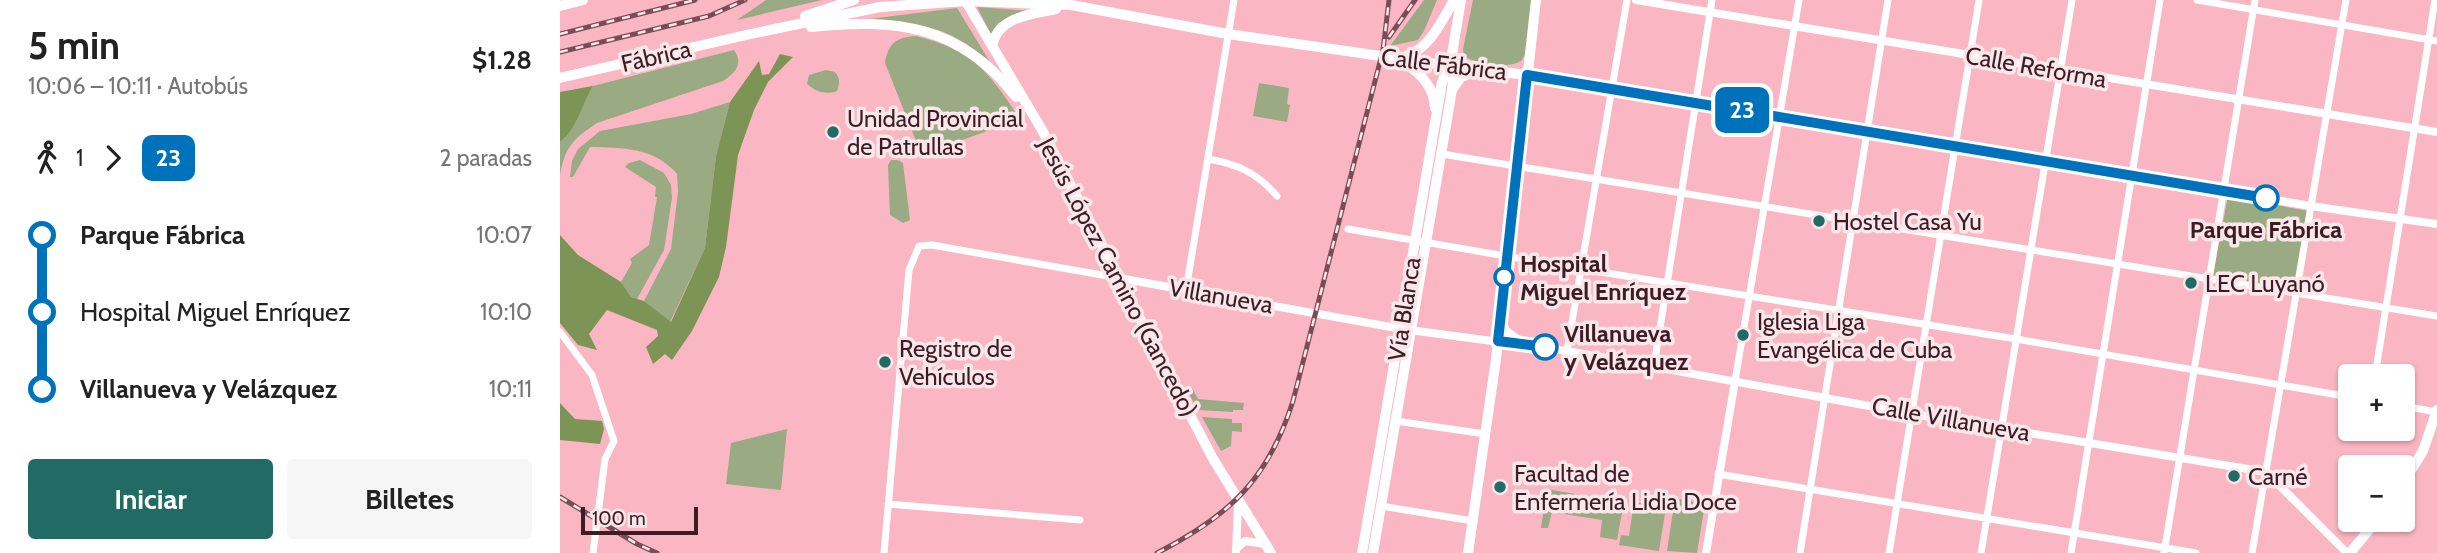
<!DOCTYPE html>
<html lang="es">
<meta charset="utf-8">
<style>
body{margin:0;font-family:Cabin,sans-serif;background:#f6f6f6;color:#222;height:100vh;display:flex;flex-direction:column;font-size:26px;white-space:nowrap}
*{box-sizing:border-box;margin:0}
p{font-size:23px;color:#767676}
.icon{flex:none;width:38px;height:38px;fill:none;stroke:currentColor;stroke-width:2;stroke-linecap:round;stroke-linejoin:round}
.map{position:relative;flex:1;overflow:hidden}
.drawer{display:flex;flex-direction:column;background:#fff;width:560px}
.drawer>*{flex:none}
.badge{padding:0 14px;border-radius:10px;font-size:24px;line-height:46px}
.fabs{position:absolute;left:1778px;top:364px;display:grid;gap:14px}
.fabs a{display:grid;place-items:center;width:77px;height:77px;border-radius:7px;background:#fff;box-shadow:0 2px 5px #0004;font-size:35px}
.scale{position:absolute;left:21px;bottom:18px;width:117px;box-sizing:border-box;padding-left:7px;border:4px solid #3d1c24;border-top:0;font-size:19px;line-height:24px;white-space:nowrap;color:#3d1c24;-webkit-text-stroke:5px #f9e7ea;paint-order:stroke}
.map>.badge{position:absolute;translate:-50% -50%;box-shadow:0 0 0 4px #fff}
.legs{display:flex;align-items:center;gap:10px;height:77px;padding:0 28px;font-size:23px}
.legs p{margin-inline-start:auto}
.overview{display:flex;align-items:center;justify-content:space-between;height:119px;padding:0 28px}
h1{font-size:38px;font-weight:700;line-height:52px}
.cta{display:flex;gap:14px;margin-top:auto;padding:14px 28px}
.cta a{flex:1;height:80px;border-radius:7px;background:#226b64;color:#fff;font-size:28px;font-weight:700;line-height:80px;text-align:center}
.cta a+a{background:#f6f6f6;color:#222}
ul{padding:0 28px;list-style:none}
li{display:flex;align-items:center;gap:24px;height:77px;font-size:26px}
li i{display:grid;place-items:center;width:10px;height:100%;margin:0 9px;background:currentColor}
li i::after{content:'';width:18px;height:18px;margin:-9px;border:5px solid;border-radius:50%;background:#fff}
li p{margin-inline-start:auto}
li:first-child i{background:linear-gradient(#0000 50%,currentColor 0)}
li:last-child i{background:linear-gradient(currentColor 50%,#0000 0)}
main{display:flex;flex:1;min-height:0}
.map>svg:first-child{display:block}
.green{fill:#9aaa83}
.forest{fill:#7c9455}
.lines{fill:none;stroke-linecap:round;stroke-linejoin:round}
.minor{stroke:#fff;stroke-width:7}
.tertiary{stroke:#fff;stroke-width:8}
.secondary{stroke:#fff;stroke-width:10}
.primary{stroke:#fff;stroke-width:10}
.rail-casing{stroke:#794d56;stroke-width:5}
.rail{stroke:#f9e7ea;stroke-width:2.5;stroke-dasharray:8;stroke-linecap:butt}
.line-1-casing{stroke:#fff;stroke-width:16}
.line-1{stroke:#0072bc;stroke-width:10}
.poi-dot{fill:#226b64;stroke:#f9e7ea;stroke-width:2.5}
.stop-1-dot{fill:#fff;stroke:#0072bc;stroke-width:3.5}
.labels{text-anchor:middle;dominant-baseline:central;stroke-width:7;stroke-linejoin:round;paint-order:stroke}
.street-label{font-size:24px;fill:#3d1c24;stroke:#f9e7ea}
.poi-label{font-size:24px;fill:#3d1c24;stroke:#f9e7ea;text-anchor:start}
.stop-label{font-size:24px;font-weight:bold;fill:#3d1c24;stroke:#f9e7ea;text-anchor:start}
</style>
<main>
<section class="drawer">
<div class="overview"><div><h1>5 min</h1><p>10:06 – 10:11 · Autobús</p></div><b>$1.28</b></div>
<div class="legs"><svg class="icon" aria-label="walk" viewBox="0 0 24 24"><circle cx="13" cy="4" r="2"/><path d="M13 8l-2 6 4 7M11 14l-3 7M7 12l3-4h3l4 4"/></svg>1<svg class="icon" aria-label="forward" viewBox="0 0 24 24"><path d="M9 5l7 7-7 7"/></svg><b class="badge" style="background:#0072bc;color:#fff">23</b><p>2 paradas</p></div>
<ul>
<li><i style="color:#0072bc"></i><b>Parque Fábrica</b><p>10:07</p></li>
<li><i style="color:#0072bc"></i><span>Hospital Miguel Enríquez</span><p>10:10</p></li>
<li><i style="color:#0072bc"></i><b>Villanueva y Velázquez</b><p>10:11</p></li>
</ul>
<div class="cta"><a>Iniciar</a><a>Billetes</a></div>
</section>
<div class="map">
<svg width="1877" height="553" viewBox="0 0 1877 553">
<rect width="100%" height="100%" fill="#fbb6c3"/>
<path class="green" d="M206,0H262L177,20Z
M864,0H877L864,31L858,40L830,46Z
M913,0H972L965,55L961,61C947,69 917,65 904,56L903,49Z
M417,7L471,11L438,23L431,34Z
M397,8L430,62C419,54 409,45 398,39C369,22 334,22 301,20Z
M356,36C413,50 429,72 460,119L364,154L360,151L325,63C328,44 336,37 356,36Z
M174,50C184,64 175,73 163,81L37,123C13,139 5,147 0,175V142C17,130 22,104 33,86Z
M266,70L275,72C280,78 280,83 277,91C266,95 256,92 247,84L249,75Z
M699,83L729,88L727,104L730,105L727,122L693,116Z
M170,102L156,156L145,248L110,322L84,301L111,249L118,192L117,174C94,147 63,148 30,147L13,177H10L12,161L18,149L40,131L131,114Z
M80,160L104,173L111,185L112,198L104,250L77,299L71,297L61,282L72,263L70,259L89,245L97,197H95L96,187L65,167L69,163Z
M331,160H338L343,163L350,220L343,223L330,215L328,165Z
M1668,196L1748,211L1734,290L1653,275Z
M632,388L638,399L684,403L683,410H673V412L638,410L627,390Z
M642,417L672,419V423H682V432L672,431L671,446L661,451Z
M227,429L221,490L166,484L171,443Z
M987,489L1015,494L1014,502L1037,503L1038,496L1064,501L1057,540L1040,537L1042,520L992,512L988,528H981Z
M1115,498L1145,504L1137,553L1107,551Z
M1074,502L1106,507L1099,551L1059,545L1061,535L1069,536Z"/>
<path class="forest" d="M220,54L233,57L208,82L194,110L178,155L166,247L159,277L132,331L112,360L105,354L93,364L86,347L98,336L97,330L47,310L29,334L37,350L18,345L0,323V235L18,255L61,282L71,297L84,301L111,322L145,248L156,156L170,102L199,61L202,75L209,74Z
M33,86C22,104 17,130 0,142V92Z
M0,403L15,419L42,421L44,429L40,444L0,440Z"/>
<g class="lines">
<path class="minor" d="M1637,0L1877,41
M882,154L1877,316
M648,159C678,164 697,173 717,196
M788,229L1022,269L1456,339L1790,397
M626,290L674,0
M0,332L32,375L54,441L45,459L33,553
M1007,351L1067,0
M1094,366L1152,0
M1815,376L1875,0
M1175,381L1239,0
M1843,406L1877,412
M836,421L925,434
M1158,474L1636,553
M328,504L520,520
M821,506L913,521
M324,553L349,270L359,246L372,245L559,278
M1240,553L1328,0
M1329,553L1419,0
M1421,553L1512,0
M1511,553L1600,0
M1604,553L1695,0
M1692,553L1786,0"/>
<path class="tertiary" d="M1076,0L1877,132
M967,75L1751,206L1877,224
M559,278L842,329L1007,351L1353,414L1706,472L1787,553
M676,549L685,541L705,544
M676,553L678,503
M1146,553L1175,381"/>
<path class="secondary" d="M890,66L967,75
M941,320L945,331L963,344
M1843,483L1863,451L1877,410
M908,553L936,359L976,0
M1790,553L1817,520"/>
<path class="primary" d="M405,0L482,130L652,457L711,553
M506,4L668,34L890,66
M0,6L23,0
M245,16L294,0
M251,27C336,18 401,25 456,97
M432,46C438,17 471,14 496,9
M842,58C870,49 880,24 894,0
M844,63C861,73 874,87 875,108
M0,78L186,35L320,7L406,1L512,5
M892,90L901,77L920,70
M802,553L882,82L890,66L901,0
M813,553L890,102L893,82L890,66"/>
<g class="rail-casing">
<path id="rail" d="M0,34L135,0
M829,37L855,0
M0,52L149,16L185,0
M0,497L77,544L97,553
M597,553C669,516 708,480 733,401L823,50L829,0"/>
</g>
<use href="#rail" class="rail"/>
</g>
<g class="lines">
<g class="line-1-casing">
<path id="line-1" d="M985,347L938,341L967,75L1706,198"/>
</g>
<use href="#line-1" class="line-1"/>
</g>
<g class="poi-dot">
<circle cx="273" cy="132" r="7"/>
<circle cx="1259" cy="221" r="7"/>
<circle cx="1631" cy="283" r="7"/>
<circle cx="1183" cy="335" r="7"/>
<circle cx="325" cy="362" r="7"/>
<circle cx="1674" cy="476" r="7"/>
<circle cx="940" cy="487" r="7"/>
</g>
<g class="stop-1-dot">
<circle cx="1706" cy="198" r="12"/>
<circle cx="944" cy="277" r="9"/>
<circle cx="985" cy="347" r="12"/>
</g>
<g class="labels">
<g class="street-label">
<text transform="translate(96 56) rotate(-13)">Fábrica</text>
<text transform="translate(884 64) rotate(7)">Calle Fábrica</text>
<text transform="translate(1476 67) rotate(10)">Calle Reforma</text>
<text transform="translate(558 277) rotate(62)">Jesús López Camino (Gancedo)</text>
<text transform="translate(661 296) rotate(10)">Villanueva</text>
<text transform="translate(844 309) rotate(-81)">Vía Blanca</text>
<text transform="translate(1391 419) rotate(10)">Calle Villanueva</text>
</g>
<g class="poi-label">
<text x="287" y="118">Unidad Provincial<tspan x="287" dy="28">de Patrullas</tspan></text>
<text x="1273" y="221">Hostel Casa Yu</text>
<text x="1645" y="283">LEC Luyanó</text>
<text x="1197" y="321">Iglesia Liga<tspan x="1197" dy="28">Evangélica de Cuba</tspan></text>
<text x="339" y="348">Registro de<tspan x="339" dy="28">Vehículos</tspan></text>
<text x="954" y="473">Facultad de<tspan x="954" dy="28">Enfermería Lidia Doce</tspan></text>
<text x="1688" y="476">Carné</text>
</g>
<g class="stop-label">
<text x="1706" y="229" text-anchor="middle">Parque Fábrica</text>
<text x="960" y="263">Hospital<tspan x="960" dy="28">Miguel Enríquez</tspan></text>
<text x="1004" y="333">Villanueva<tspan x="1004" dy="28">y Velázquez</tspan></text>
</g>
</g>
</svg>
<div class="fabs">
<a>+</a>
<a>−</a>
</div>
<div class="scale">100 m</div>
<b class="badge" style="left:1182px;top:110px;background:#0072bc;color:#fff">23</b>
</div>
</main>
